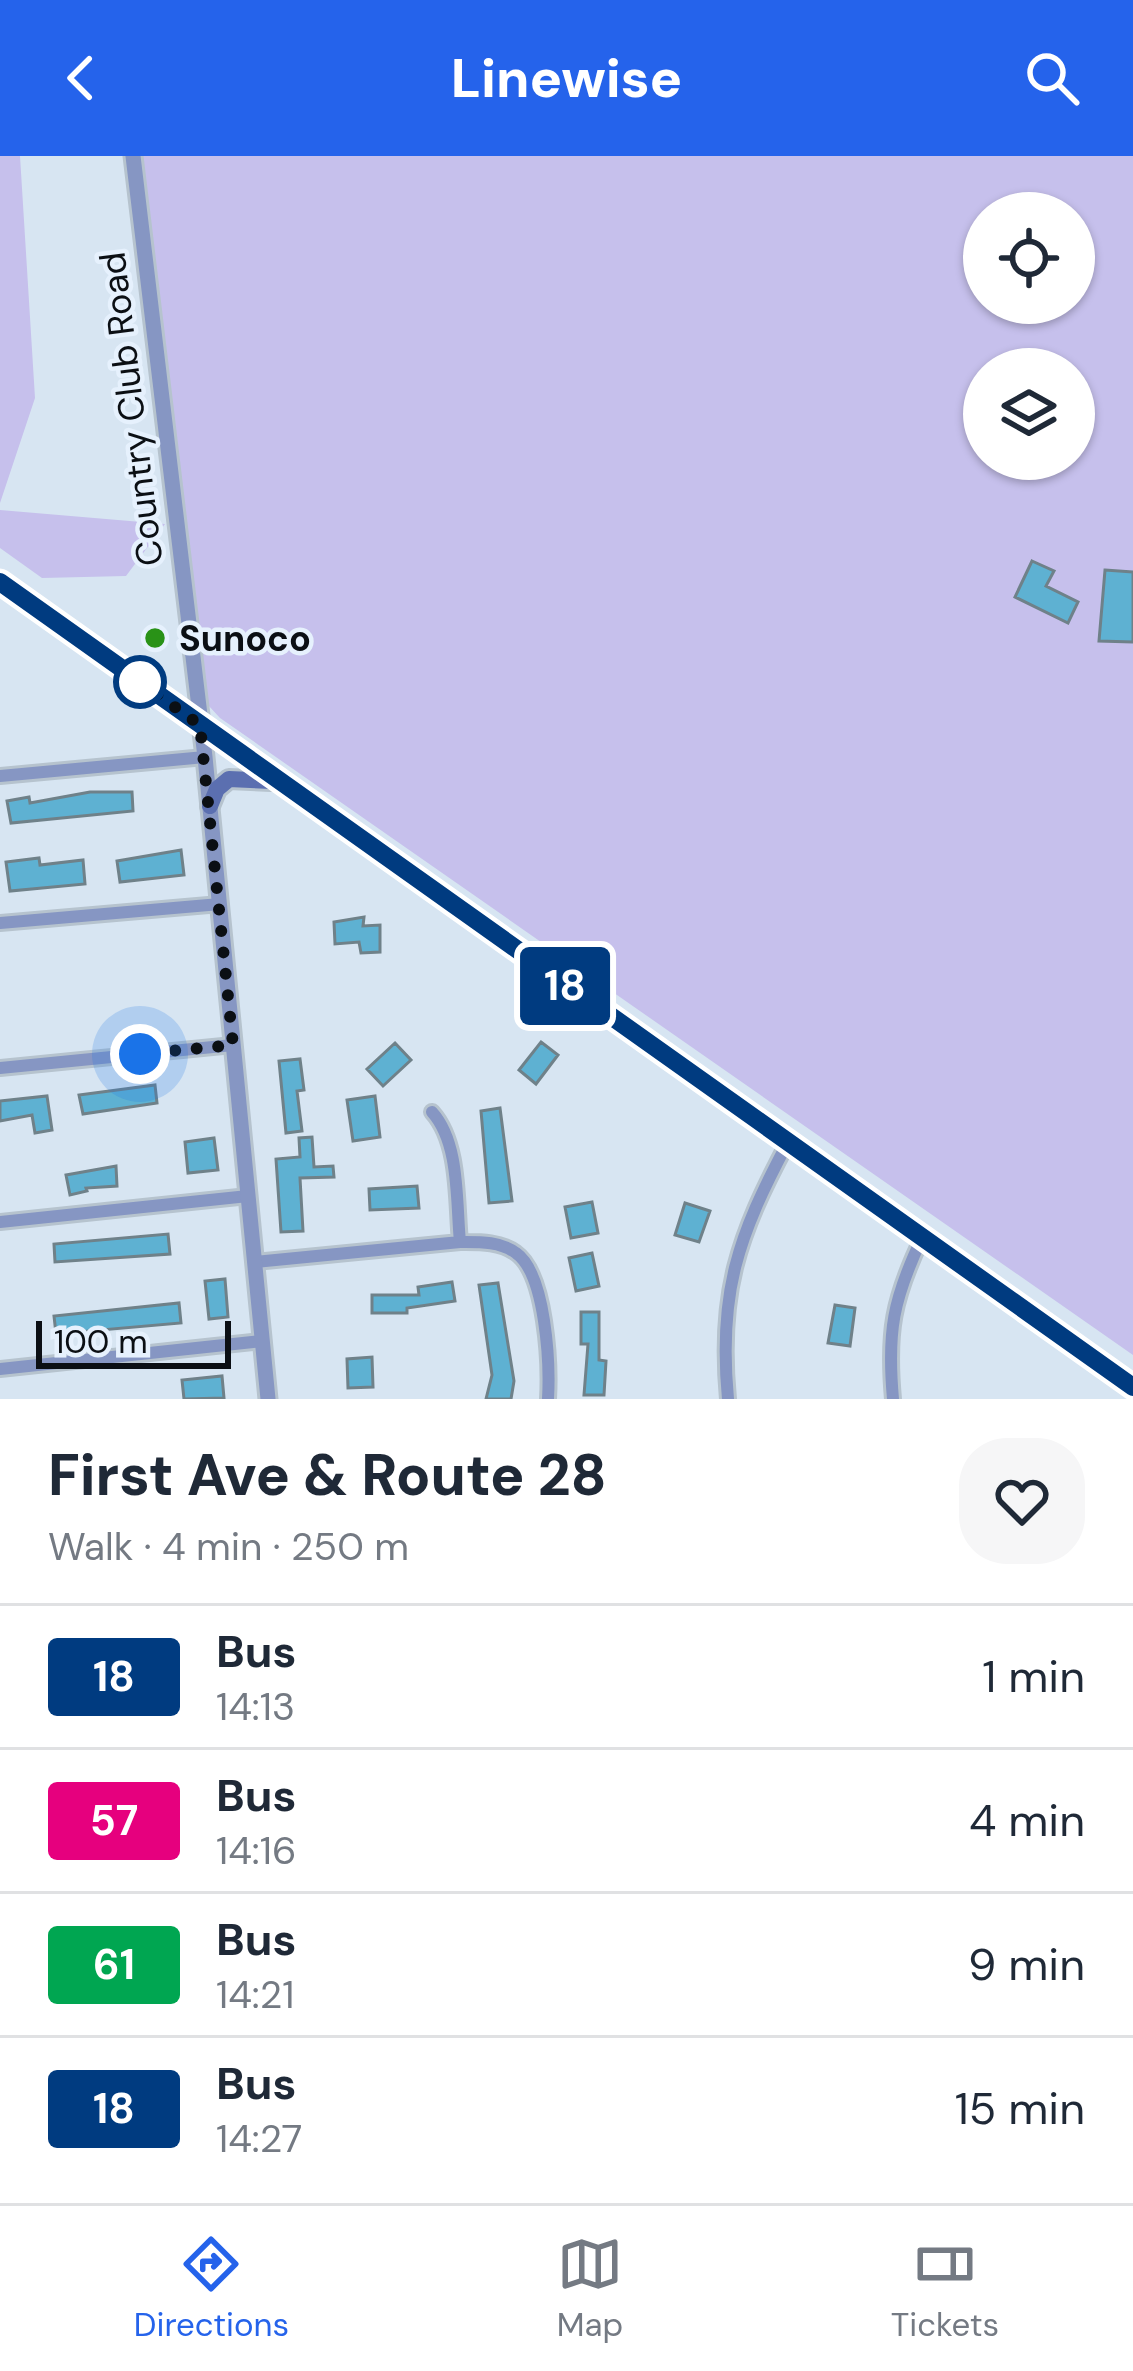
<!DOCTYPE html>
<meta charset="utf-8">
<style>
body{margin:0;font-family:"DM Sans",sans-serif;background:#f6f6f7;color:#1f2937;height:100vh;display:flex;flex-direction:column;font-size:45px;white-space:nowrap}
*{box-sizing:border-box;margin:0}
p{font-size:39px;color:#747a83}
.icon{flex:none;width:66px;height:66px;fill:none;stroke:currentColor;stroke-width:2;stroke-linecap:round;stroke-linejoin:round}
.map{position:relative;height:1243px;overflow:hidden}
.side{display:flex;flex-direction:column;background:#fff;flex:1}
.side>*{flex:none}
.badge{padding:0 24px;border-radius:9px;font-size:42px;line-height:78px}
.fabs{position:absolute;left:963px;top:36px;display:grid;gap:24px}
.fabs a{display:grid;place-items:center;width:132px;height:132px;border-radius:50%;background:#fff;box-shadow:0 3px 9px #0004;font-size:60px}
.scale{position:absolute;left:36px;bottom:30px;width:195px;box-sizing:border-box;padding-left:12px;border:6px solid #0b0f14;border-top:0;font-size:33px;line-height:42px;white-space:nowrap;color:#0b0f14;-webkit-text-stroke:9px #e6f1fd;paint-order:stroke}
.you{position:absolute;width:60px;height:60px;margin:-30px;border:9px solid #fff;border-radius:50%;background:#1a73e8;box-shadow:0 0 0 18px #1a73e833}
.map>.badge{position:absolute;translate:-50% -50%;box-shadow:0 0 0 6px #fff}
.round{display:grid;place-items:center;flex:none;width:126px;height:126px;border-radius:48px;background:#f6f6f7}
.summary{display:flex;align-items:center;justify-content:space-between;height:204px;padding:0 48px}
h1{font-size:57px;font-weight:800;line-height:90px}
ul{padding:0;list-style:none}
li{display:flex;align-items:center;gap:36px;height:144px;padding:0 48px;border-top:3px solid #e0e1e3}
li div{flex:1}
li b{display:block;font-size:45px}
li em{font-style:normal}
li .badge{min-width:132px;font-weight:700;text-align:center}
header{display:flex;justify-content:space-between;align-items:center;height:156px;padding:0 48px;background:#2563eb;color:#fff;font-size:54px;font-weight:800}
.dock{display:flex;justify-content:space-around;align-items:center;height:168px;border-top:3px solid #e0e1e3;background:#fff;font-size:33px;color:#747a83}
.dock a{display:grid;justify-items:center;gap:6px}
.dock .on{color:#2563eb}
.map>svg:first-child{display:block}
.green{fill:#c6c0ec;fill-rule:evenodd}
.building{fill:#5eb1d2;stroke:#6f8189;stroke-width:3}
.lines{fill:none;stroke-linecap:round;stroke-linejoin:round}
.minor-casing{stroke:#b6c3ce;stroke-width:18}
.tertiary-casing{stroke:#b6c3ce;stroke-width:21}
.secondary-casing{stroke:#b6c3ce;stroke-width:22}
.minor{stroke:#8696c3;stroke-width:12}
.tertiary{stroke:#8696c3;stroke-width:15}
.secondary{stroke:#5b6fb0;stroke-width:16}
.line-casing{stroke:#fff;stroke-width:27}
.line{stroke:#003b80;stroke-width:18}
.walk{stroke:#0b0f14;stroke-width:12;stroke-dasharray:0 21.6}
.poi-dot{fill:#299217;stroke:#e6f1fd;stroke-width:4.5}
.stop-dot{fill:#fff;stroke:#003b80;stroke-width:6}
.labels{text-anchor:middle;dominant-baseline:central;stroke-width:9;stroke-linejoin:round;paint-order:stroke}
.street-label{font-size:36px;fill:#0b0f14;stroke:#e6f1fd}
.poi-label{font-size:36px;font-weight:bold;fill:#0b0f14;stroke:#e6f1fd;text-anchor:start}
</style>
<header><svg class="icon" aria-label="back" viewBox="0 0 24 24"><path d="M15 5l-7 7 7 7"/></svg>Linewise<svg class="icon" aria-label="search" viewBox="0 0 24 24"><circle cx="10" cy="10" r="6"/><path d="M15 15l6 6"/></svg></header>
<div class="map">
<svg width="1133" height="1243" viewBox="0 0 1133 1243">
<rect width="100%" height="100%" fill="#d7e5f2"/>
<path class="green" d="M0,0H20L35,242L0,347Z
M142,0H1133V1199L220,562L208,549ZM984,57H1074V147H984ZM984,213H1074V303H984Z
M0,354L165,368L126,420L42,422L0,392Z"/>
<path class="building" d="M1032,405L1054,415L1046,430L1078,446L1068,467L1015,441Z
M1105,414L1133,416V486L1099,485Z
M90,636H132L133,655L11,667L7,645L29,641L30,647Z
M181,694L184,719L120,726L117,705Z
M39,702L40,709L83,704L85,728L10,735L6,706Z
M364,761L363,770L380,769V796L361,797L359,786L335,788L334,766Z
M541,886L558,899L536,928L519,914Z
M395,887L411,904L383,930L367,913Z
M300,903L304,934L297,935L302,975L286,977L279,905Z
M155,929L157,947L83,958L79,939Z
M47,940L52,974L35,977L32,959L0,965V945Z
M375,940L380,981L353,985L347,944Z
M500,952L512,1045L489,1047L481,955Z
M312,981L314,1011L333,1010L334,1021L300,1022L303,1075L281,1076L276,1003L300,1001L299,982Z
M214,982L218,1014L188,1017L185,986Z
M116,1010L117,1030L86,1032L87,1035L70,1039L66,1019Z
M417,1030L419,1052L370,1054L369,1033Z
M592,1046L598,1077L571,1082L565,1051Z
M685,1047L710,1055L699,1086L675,1079Z
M168,1078L170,1098L55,1106L54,1088Z
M592,1097L599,1130L576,1135L569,1102Z
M225,1123L228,1161L209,1163L205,1125Z
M452,1126L455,1145L407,1152V1157H372V1139H419L418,1131Z
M498,1127L514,1225L511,1243H486L492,1219L479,1129Z
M179,1147L181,1167L56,1178L54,1160Z
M835,1149L855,1152L850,1190L828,1187Z
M581,1156H599V1204L606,1205L604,1239H584L588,1188H581Z
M372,1201L373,1231L348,1232L347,1203Z
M222,1220L224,1242L184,1243L182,1224Z"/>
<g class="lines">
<g class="minor-casing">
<path id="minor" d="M0,620L205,601
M0,767L220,748
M0,912L233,889
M432,956C460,987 456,1045 460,1086
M0,1066L248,1040
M255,1106L460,1086C478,1086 500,1085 516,1097C546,1118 550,1208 548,1243
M0,1213L262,1185
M728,1243C718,1137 738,1080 787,988
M893,1243C887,1176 893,1143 922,1082"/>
</g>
<g class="tertiary-casing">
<path id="tertiary" d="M133,0L205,601L268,1243"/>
</g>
<g class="secondary-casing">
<path id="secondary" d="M0,426L1133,1231
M210,650L217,633L229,623L271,625"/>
</g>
<use href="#minor" class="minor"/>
<use href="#tertiary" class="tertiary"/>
<use href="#secondary" class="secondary"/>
</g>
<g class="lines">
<g class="line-casing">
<path id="line" d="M0,426L1133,1231"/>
</g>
<use href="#line" class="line"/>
<path class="walk" d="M140,526L200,569L233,889L140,898"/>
</g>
<circle class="poi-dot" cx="155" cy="482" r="12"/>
<circle class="stop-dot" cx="140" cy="526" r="24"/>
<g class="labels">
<g class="street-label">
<text transform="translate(131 253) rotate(-97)">Country Club Road</text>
</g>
<g class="poi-label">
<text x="179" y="482">Sunoco</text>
</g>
</g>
</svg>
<div class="fabs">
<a><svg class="icon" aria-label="locate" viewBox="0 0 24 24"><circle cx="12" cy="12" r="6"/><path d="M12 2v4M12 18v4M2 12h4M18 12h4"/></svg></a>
<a><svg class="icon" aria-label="layers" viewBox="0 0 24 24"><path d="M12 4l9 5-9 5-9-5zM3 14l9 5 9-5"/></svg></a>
</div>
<div class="scale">100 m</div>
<div class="you" style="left:140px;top:898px"></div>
<b class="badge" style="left:565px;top:830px;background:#003b80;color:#fff">18</b>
</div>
<section class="side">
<div class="summary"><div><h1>First Ave &amp; Route 28</h1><p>Walk · 4 min · 250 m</p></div><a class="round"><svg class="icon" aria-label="heart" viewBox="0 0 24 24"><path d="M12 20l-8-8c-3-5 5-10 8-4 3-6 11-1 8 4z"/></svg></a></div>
<ul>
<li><span class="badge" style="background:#003b80;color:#fff">18</span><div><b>Bus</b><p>14:13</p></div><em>1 min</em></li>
<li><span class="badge" style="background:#e6007e;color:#fff">57</span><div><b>Bus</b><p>14:16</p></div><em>4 min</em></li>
<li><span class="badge" style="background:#00a651;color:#fff">61</span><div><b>Bus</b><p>14:21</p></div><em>9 min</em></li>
<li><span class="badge" style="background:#003b80;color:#fff">18</span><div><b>Bus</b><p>14:27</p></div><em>15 min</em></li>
</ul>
</section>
<nav class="dock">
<a class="on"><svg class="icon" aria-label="directions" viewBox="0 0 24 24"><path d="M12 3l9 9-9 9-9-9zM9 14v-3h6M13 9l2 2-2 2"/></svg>Directions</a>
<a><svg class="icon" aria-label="map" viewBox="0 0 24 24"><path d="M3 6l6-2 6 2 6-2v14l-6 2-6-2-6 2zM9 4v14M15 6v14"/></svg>Map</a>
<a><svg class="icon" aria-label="tickets" viewBox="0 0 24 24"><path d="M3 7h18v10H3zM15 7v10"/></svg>Tickets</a>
</nav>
